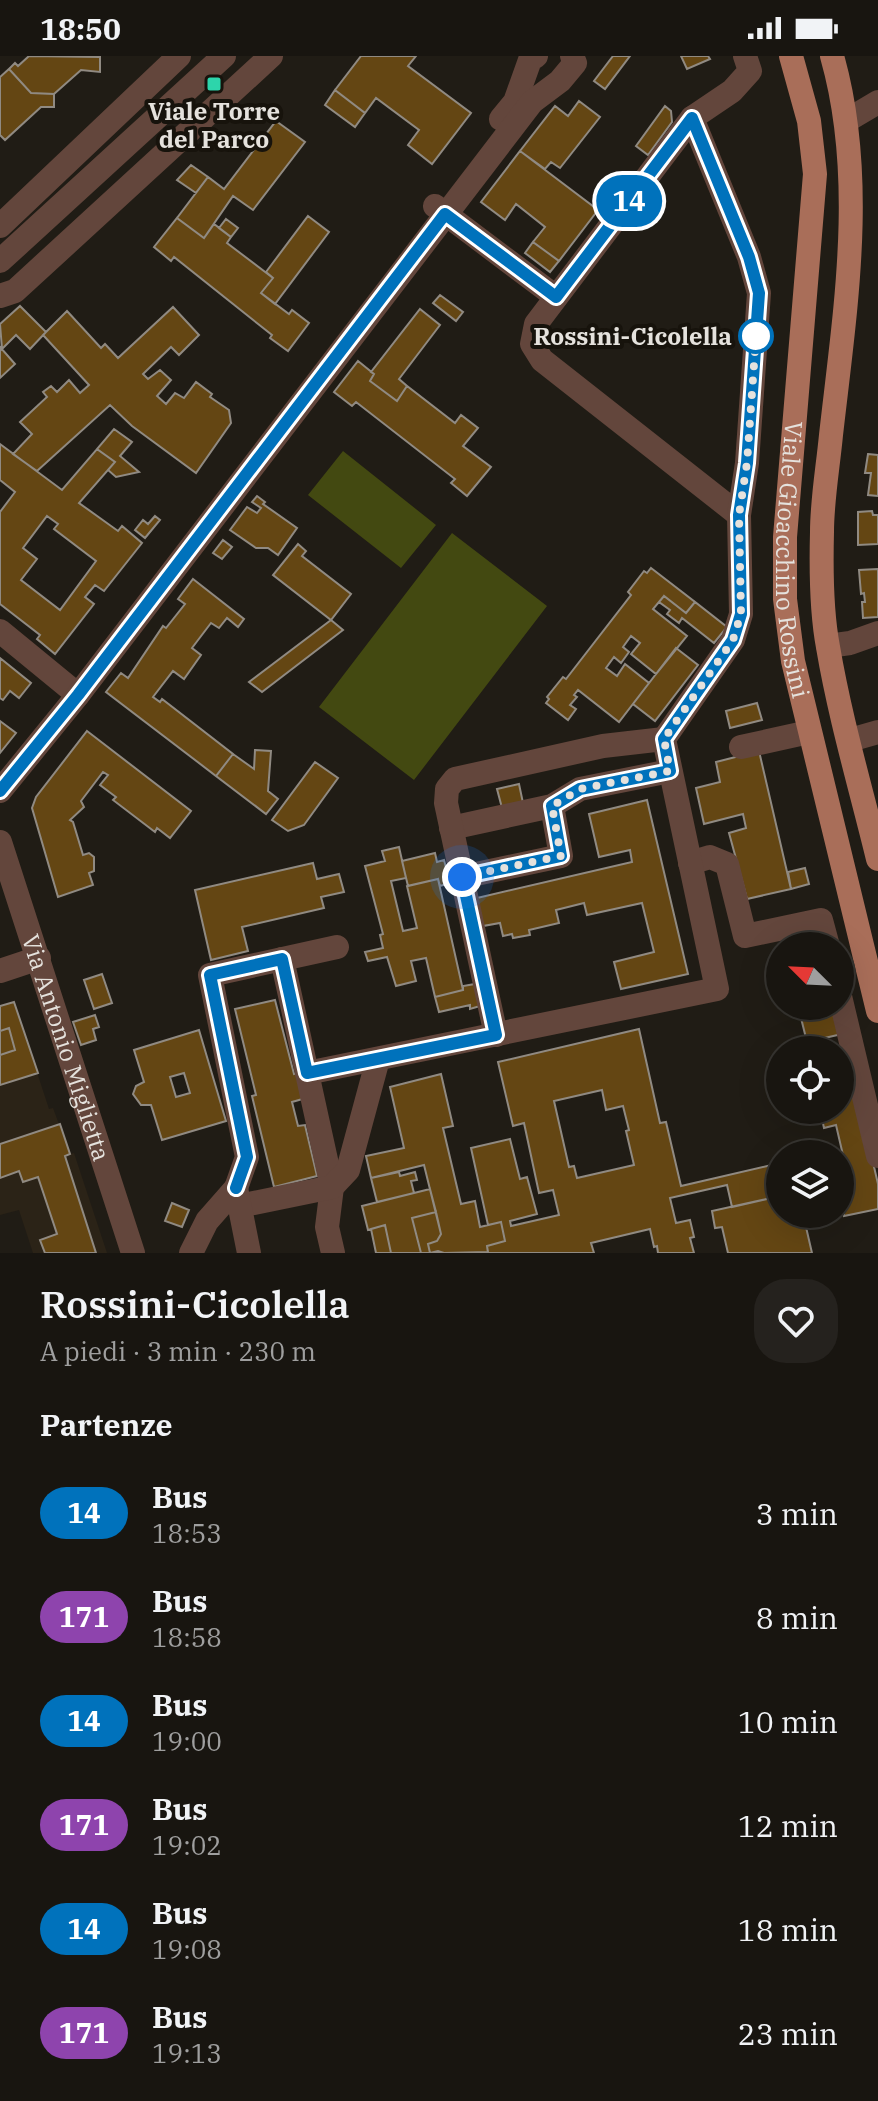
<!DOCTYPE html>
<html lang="it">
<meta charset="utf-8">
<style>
body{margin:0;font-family:"IBM Plex Serif",serif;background:#25221e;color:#f1f3f6;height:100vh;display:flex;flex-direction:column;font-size:30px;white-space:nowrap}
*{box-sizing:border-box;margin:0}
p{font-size:26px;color:#9f9f9f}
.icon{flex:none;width:44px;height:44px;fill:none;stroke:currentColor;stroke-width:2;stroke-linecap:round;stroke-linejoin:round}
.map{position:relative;height:1197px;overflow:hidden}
.details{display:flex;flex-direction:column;background:#181510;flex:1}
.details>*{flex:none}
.badge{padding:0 16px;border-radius:26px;font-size:28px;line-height:52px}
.needle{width:52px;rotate:294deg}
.controls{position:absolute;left:766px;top:876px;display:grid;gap:16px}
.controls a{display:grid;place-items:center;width:88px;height:88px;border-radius:50%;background:#181510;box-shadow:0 8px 32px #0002,0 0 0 2px #363430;font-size:40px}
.you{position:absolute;width:40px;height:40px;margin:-20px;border:6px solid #fff;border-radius:50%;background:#1a73e8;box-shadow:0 0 0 12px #1a73e833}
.map>.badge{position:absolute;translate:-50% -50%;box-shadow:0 0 0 4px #fff}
h2{padding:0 40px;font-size:30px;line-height:72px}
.round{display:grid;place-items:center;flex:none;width:84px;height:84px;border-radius:32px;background:#25221e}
.headline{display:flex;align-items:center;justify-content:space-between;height:136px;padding:0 40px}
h1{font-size:38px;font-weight:600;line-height:60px}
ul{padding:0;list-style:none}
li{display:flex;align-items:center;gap:24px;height:104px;padding:0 40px}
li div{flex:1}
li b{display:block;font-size:30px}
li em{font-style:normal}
li .badge{min-width:88px;font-weight:700;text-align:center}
.status{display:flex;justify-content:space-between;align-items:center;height:56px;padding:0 40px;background:#181510;direction:ltr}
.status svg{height:22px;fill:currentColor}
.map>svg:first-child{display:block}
.built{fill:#2b2317}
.green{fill:#434911}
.building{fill:#644613;stroke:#908a82;stroke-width:2;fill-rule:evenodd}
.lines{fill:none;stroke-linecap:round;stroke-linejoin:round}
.minor{stroke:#63463c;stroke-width:24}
.major{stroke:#a96e59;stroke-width:24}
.line-casing{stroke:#fff;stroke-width:18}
.line{stroke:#0072bc;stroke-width:12}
.walk{stroke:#e5e2dd;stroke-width:8;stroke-dasharray:0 14.4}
.poi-dot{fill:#2dd5ab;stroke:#17130c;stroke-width:3}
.stop-dot{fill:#fff;stroke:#0072bc;stroke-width:4}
.labels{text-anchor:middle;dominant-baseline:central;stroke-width:8;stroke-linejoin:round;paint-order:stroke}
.poi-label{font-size:24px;font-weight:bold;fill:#e5e2dd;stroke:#17130c}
.stop-label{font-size:24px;font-weight:bold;fill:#e5e2dd;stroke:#17130c;text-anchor:end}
.street-label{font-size:24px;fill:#e5e2dd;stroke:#17130c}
</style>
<div class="status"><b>18:50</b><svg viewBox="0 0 49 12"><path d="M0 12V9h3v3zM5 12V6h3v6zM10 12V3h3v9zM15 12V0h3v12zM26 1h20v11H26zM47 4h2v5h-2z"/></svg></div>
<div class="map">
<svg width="878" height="1197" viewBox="0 0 878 1197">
<rect width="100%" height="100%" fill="#201c15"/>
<path class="built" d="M14,946L49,1053L53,1052L70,1098L74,1097L107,1197H33L19,1154L0,1159V950Z"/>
<path class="green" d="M343,395L436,469L401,512L308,439Z
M452,477L547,550L414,724L319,651Z"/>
<path class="building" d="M29,0L100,1V16L81,14L54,38L31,37L9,13L15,7L18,10Z
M361,0H416L408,10L471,57L432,108L408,89L419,74L376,42L365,57L335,34Z
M613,0H630L605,33L594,25Z
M681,0H708L710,3L687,13Z
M9,13L31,37L54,38V51H41L5,84L0,79V21Z
M335,34L365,57L355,71L325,49Z
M579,45L600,61L560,112L551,106L545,113L520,95L555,50L568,60Z
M665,50L671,55L672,66L648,99L636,90Z
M276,65L305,86L253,154L233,140L204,182L177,162L208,121L224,133Z
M520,95L598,154L559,205L533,186L545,171L516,148L505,164L481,146Z
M191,109L208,121L196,137L177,124Z
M308,160L329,176L275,248L261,237L273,222L266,216Z
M177,162L204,182L214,168L231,181L227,187L273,222L261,237L289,258L292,254L309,267L288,295L270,282L272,279L174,201L171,205L154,191Z
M226,163L238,172L231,181L219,172Z
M533,186L559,205L550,216L525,197Z
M440,239L463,256L456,265L433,247Z
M20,250L46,276L30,293L16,279L2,293L0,268Z
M173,251L199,279L179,299L171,291L143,318L148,323L160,314L171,324L157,340L166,348L175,337L184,342L196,326L212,338L210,341L229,354L231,367L196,417L132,370L110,349L37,415L13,398L32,378L20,366L47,341L43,336L51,330L57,336L69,324L80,337L89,329L43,279L67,255L101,292L105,288L118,302Z
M420,253L440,269L399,323L407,330L397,345L370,325L374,318L371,316Z
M0,291L15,308L0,322Z
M358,305L374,318L370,325L397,345L407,330L455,367L461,359L478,372L463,390L491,411L467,440L451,427L455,423L356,346L352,350L334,336Z
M114,373L132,386L120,400L139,416L116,421L108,414L115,406L97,393Z
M0,388L62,434L97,393L115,406L79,447L118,475L122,470L142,487L104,535L95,529L85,541L94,548L55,598L37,583L40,579L0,548V456L15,436L0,424ZM47,460L58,468L54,473L96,505L60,554L21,524L37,503L23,492Z
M868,398L878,399V440L868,439L871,417H865Z
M257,440L265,446L263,448L297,472L278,499L268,492H256L230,474L247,451L257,457L261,452L252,446Z
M872,455L873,459H878V488L858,489V456Z
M155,460L160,464L145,482L135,474L143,464L148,468Z
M223,484L232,491L222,503L213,497Z
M298,488L306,495L302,500L351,538L331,564L273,519Z
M651,512L695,546L686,557L664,540L653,553L687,580L656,618L631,598L640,587L631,580L623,591L629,596L621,607L614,601L606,612L617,620L625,608L649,627L619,666L578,634L574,639L577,641L570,649L576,653L568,664L546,647L549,643L547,641L563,621L566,623L631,539L628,536L644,515L647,517Z
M878,513V561L863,562L862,546H865L864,537L861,538L859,514Z
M193,523L244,563L238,571L227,562L219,572L211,567L192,592L201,599L184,623L173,615L153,641L160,646L162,643L233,698L216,720L106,636L121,617L128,622L163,570L166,572L185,548L178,543Z
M664,540L686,557L695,546L727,571L714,587L682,562L679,567L667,558L670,554L659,546Z
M331,564L343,574L262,636L249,626Z
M676,592L698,609L655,665L633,648Z
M0,602L31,627L19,642L10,635L3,644L0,642Z
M757,647L762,664L730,672L726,655Z
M0,665L16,677L0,697Z
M87,675L191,755L170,782L157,772L155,776L113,744L116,741L100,729L108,719L103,716L81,745L84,751L70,764L73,766L83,799L89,797L94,801V815L89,817L93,829L58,841L32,752L36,741Z
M255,694L271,695L268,735L278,743L266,758L216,720L233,698L254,713Z
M759,695L791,833L747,843L729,777L746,772L743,758L704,768L696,732L720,726L716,706Z
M315,706L338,722L304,769L288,775L272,764Z
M519,728L523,747L502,752L497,733Z
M647,744L688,918L621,933L614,906L654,896L642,847L587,859L584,847L556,854L559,867L529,874L530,879L513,882L512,878L503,880L500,867L483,870L477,842L632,806L630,794L599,801L589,758Z
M399,791L406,822L391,825L403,875L417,872L407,830L438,823L463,934L435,941L426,902L411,905L416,925L396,930L387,901L368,905L365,896L383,892L380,879L383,878L365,810L385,805L382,795Z
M435,797L437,806L444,804L450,827L440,830L438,823L408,830L402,805Z
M313,807L317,823L339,818L344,836L321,841L324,852L242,871L248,895L211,904L195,834Z
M805,812L809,828L791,833L788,816Z
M818,879L821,890H783V888Z
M102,918L112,947L94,953L84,924Z
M475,928L480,950L470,953V949L439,956L435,941L463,934V930Z
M275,944L294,1018L300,1016L306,1042L292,1046L298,1070L305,1069L317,1120L274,1131L252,1040L256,1039L235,953Z
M14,946L38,1017L0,1029V999L15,994L9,972L0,975V950Z
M798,950H835L842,978L807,986Z
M95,959L99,971L93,973L96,984L81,989L73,966Z
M9,972L15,994L0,999V975Z
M639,973L660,1067L666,1066L681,1130L780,1107V1140L732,1151L727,1129L670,1142L676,1167L690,1164L694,1181L690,1182L694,1197H658L657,1190L654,1191L650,1173L591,1187L594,1197H488L487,1190L505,1185L501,1166L488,1169L471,1092L510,1083L520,1123L527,1121L537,1158L510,1165L511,1170L559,1159L553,1134L539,1137L524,1067L513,1070L498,1006ZM602,1034L606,1054L623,1050L629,1074L626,1075L634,1109L577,1122L574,1110L569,1111L554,1045Z
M199,974L226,1065L162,1084L151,1049H141L133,1038L136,1030L144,1026L134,994ZM184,1017L190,1037L176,1041L170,1021Z
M441,1018L453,1070L443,1072L461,1148L475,1145L480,1171L501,1166L505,1185L487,1190L488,1196L444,1197L438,1195L430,1197L428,1188L437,1185L441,1178L424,1109L371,1122L366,1100L404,1092L390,1031Z
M855,1029L878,1128V1153L844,1160L840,1127L849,1125L836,1069L824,1072L820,1054H840V1033Z
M60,1068L70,1098L65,1100L96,1197H45L40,1184L57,1178L38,1121L23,1126L19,1115L0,1122V1088Z
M399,1116L400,1120L415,1116L417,1124L411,1125L414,1137L377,1146L371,1122Z
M430,1133L436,1156L412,1162L421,1197H391L385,1169L368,1174L362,1150Z
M780,1140V1158H803L812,1197H728L722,1171L715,1172L712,1155Z
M172,1147L189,1154L182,1171L165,1165Z
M436,1156L441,1178L437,1185L428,1188L430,1197L438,1195L444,1197H421L412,1162Z
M385,1169L391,1197H376L371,1173Z"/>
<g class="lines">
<g class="minor">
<path d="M692,62L536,268L532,288L542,304L739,459"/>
<path d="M501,63L515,46L530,4L536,0"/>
<path d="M846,65L878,46"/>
<path d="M435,150L556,241"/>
<path d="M0,170L179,0"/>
<path d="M0,205L224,0"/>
<path d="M0,240L15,235L271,0"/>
<path d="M0,575L78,639"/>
<path d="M828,590L850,587L878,577"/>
<path d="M850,684L878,676"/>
<path d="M741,691L809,676"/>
<path d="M0,735L78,639L532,46L560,25L575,7L572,0"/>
<path d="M451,772L552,750L580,733L670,715"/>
<path id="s1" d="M0,786L133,1197"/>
<path d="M690,807L710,801L727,808L745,880L821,864L828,890"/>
<path d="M462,821L561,800L552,750"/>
<path d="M282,903L332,1131L327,1171L333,1197"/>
<path d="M0,915L39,902"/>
<path d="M840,940L878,1100"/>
<path d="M496,979L446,747L447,733L455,723L603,690L664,683"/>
<path d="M307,1017L717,933L664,683L733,584L741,558L739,459L747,407L759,237L749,201L692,62L732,35L750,15L745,0"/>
<path d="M236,1132L247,1101L210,919L337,891"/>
<path d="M239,1150L332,1131L348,1114L378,1003"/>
<path d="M191,1197L207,1165L236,1132L249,1197"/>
</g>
<g class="major">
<path id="s2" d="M791,0L809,65L815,118L785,481V543L793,605L878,955"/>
<path d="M832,0C867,123 845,255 831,379C828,411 822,444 822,476C821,514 821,554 828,591C840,662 861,733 878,803"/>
</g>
</g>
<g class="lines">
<g class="line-casing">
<path id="line" d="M0,735L78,639L445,158L556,241L692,62L749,201L759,237L747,407L739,459L741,558L733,584L664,683L670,715L580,733L552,750L561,800L462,821L496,979L307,1017L282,903L210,919L247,1101L236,1132"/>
</g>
<use href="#line" class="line"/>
<path class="walk" d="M462,821L561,800L552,750L580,733L670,715L664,683L733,584L741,558L739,459L747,407L756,280"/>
</g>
<rect class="poi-dot" x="206" y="20" width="16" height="16" rx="4"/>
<circle class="stop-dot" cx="756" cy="280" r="16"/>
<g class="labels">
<g class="poi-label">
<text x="214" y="55">Viale Torre<tspan x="214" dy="28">del Parco</tspan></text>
</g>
<g class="stop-label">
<text x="732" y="280">Rossini-Cicolella</text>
</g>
<g class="street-label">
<text stroke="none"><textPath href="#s2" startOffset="508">Viale Gioacchino Rossini</textPath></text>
<text stroke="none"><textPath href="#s1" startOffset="216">Via Antonio Miglietta</textPath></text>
</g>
</g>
</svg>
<div class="controls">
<a><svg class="needle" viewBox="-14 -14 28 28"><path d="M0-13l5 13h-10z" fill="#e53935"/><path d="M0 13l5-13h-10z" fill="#9f9f9f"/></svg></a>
<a><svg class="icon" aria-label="locate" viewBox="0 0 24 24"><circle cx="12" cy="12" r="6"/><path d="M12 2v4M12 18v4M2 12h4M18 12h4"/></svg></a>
<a><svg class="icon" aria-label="layers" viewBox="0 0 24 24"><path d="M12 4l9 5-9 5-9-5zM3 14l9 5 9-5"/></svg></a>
</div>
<div class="you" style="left:462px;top:821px"></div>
<b class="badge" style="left:629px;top:145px;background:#0072bc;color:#fff">14</b>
</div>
<section class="details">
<div class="headline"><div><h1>Rossini-Cicolella</h1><p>A piedi · 3 min · 230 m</p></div><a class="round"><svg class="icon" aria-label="heart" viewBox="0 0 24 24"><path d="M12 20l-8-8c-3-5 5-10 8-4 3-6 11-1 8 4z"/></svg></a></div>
<h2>Partenze</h2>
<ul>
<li><span class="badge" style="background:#0072bc;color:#fff">14</span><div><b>Bus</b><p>18:53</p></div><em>3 min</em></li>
<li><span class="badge" style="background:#8e44ad;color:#fff">171</span><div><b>Bus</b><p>18:58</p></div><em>8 min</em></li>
<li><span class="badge" style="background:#0072bc;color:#fff">14</span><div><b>Bus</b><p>19:00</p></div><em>10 min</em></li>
<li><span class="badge" style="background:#8e44ad;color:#fff">171</span><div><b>Bus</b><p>19:02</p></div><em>12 min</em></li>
<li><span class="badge" style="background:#0072bc;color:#fff">14</span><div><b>Bus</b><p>19:08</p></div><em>18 min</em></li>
<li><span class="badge" style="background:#8e44ad;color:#fff">171</span><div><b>Bus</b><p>19:13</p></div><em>23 min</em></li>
</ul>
</section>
